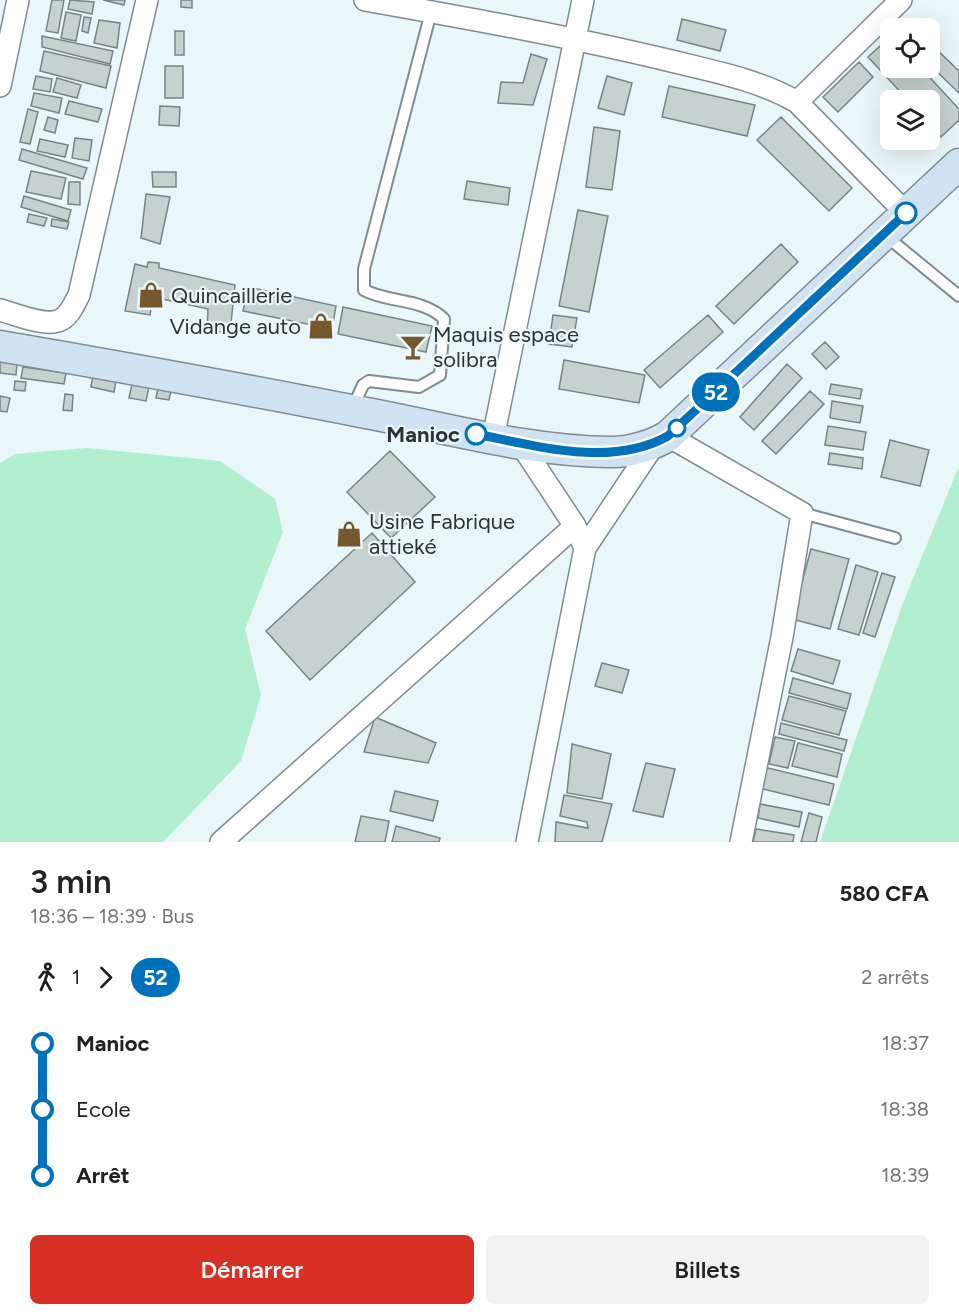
<!DOCTYPE html>
<html lang="fr">
<meta charset="utf-8">
<style>
body{margin:0;font-family:Figtree,sans-serif;background:#f2f2f2;color:#222;height:100vh;display:flex;flex-direction:column;font-size:22px;white-space:nowrap}
*{box-sizing:border-box;margin:0}
p{font-size:20px;color:#767676}
.icon{flex:none;width:33px;height:33px;fill:none;stroke:currentColor;stroke-width:2;stroke-linecap:round;stroke-linejoin:round}
.map{position:relative;height:842px;overflow:hidden}
.sheet{display:flex;flex-direction:column;background:#fff;flex:1}
.sheet>*{flex:none}
.badge{padding:0 12px;border-radius:20px;font-size:21px;line-height:39px}
.buttons{position:absolute;left:880px;top:18px;display:grid;gap:12px}
.buttons a{display:grid;place-items:center;width:60px;height:60px;border-radius:9px;background:#fff;box-shadow:0 6px 24px #0002;font-size:30px}
.map>.badge{position:absolute;translate:-50% -50%;box-shadow:0 0 0 3px #fff}
.legs{display:flex;align-items:center;gap:9px;height:66px;padding:0 30px;font-size:20px}
.legs p{margin-inline-start:auto}
.head{display:flex;align-items:center;justify-content:space-between;height:102px;padding:0 30px}
h1{font-size:33px;font-weight:600;line-height:45px}
.primary-button{display:flex;gap:12px;margin-top:auto;padding:12px 30px}
.primary-button a{flex:1;height:69px;border-radius:9px;background:#d93025;color:#fff;font-size:24px;font-weight:600;line-height:69px;text-align:center}
.primary-button a+a{background:#f2f2f2;color:#222}
ul{padding:0 30px;list-style:none}
li{display:flex;align-items:center;gap:21px;height:66px;font-size:22px}
li i{display:grid;place-items:center;width:9px;height:100%;margin:0 8px;background:currentColor}
li i::after{content:'';width:15px;height:15px;margin:-8px;border:4px solid;border-radius:50%;background:#fff}
li p{margin-inline-start:auto}
li:first-child i{background:linear-gradient(#0000 50%,currentColor 0)}
li:last-child i{background:linear-gradient(currentColor 50%,#0000 0)}
.map>svg:first-child{display:block}
.green{fill:#b1efcf}
.building{fill:#c5d2d0;stroke:#798584;stroke-width:1.5}
.lines{fill:none;stroke-linecap:round;stroke-linejoin:round}
.lane-casing{stroke:#828d91;stroke-width:14}
.street-casing{stroke:#828d91;stroke-width:24}
.secondary-casing{stroke:#828d91;stroke-width:33}
.lane{stroke:#fff;stroke-width:10}
.street{stroke:#fff;stroke-width:21}
.secondary{stroke:#d1e3f3;stroke-width:30}
.line-1-casing{stroke:#fff;stroke-width:14}
.line-1{stroke:#0072bc;stroke-width:9}
.stop-1-dot{fill:#fff;stroke:#0072bc;stroke-width:3}
.labels{text-anchor:middle;dominant-baseline:central;stroke-width:4.5;stroke-linejoin:round;paint-order:stroke}
.poi-label{font-size:22px;fill:#2e3334;stroke:#e9f6fa;text-anchor:start}
.stop-label{font-size:22px;font-weight:bold;fill:#2e3334;stroke:#e9f6fa;text-anchor:end}
</style>
<div class="map">
<svg width="959" height="842" viewBox="0 0 959 842">
<rect width="100%" height="100%" fill="#e9f6fa"/>
<path class="green" d="M87,448L220,461L275,499L283,532L245,629L261,695L241,761L163,842H0V463L15,454Z
M959,466V842H820L903,603Z"/>
<path class="building" d="M52,0H64L58,33L46,31Z
M70,0L94,2L92,14L68,9Z
M103,0H125L124,5Z
M181,0H192V8L181,7Z
M66,12L81,15L76,41L61,38Z
M84,17L91,18L88,33L82,31Z
M682,19L726,30L720,51L677,40Z
M99,20L120,23L117,48L94,43Z
M175,31H184V55H175Z
M42,36L113,51L110,64L42,47Z
M891,36V68H921L959,109V120L941,137L930,124V100H908L868,57Z
M930,43L959,71V93L930,65Z
M44,51L111,66L106,88L40,71Z
M531,54L547,59L533,105L498,103L501,82L523,83Z
M859,62L873,77L838,112L823,97Z
M165,66H183V98H165Z
M36,76L52,79L50,92L33,89Z
M607,76L632,83L624,115L598,108Z
M57,78L81,85L77,98L53,92Z
M669,86L755,105L747,136L662,117Z
M34,93L62,98L59,113L31,106Z
M69,101L102,109L98,122L65,114Z
M160,106L180,107L179,126L159,125Z
M28,109L38,112L30,144L20,142Z
M48,117L58,120L55,133L44,130Z
M781,117L852,188L829,211L757,140Z
M594,127L620,131L612,190L586,187Z
M75,138L92,140L89,161L72,158Z
M40,139L68,145L65,157L37,151Z
M22,149L87,168L83,179L19,160Z
M31,171L66,178L61,199L26,192Z
M152,172H176V187H153Z
M467,181L510,188L508,205L464,199Z
M69,182H80V205L68,204Z
M146,194L170,197L160,244L141,238Z
M24,196L71,210L68,221L21,207Z
M578,210L608,216L589,312L559,306Z
M29,214L47,218L44,226L27,222Z
M52,219L69,222L67,229L51,226Z
M781,244L798,262L734,324L716,306Z
M148,262L159,263V268L235,285L230,333L207,330L208,309L153,297L150,315L125,311L135,264L147,267Z
M248,287L336,306L332,329L243,311Z
M343,307L432,326L426,352L338,334Z
M553,315L577,318L572,347L549,344Z
M708,315L723,332L660,388L644,370Z
M825,342L839,357L826,369L812,354Z
M564,360L645,375L639,403L559,389Z
M0,361L17,363L16,375L0,373Z
M787,364L802,378L754,430L740,417Z
M23,367L66,373L64,384L21,378Z
M93,375L116,380L114,392L91,387Z
M15,381L26,382L25,391L14,390Z
M132,384L149,387L146,401L129,398Z
M831,384L862,389L860,399L829,394Z
M158,388L171,391L169,400L156,398Z
M810,391L824,404L776,454L762,441Z
M65,394L73,395L72,411L63,410Z
M0,396L10,398L7,412L0,411Z
M832,401L863,406L860,423L830,418Z
M828,426L866,432L863,450L825,445Z
M890,440L929,450L920,486L881,477Z
M390,451L435,497L391,538L347,492Z
M830,453L863,458L862,469L828,464Z
M372,533L415,582L310,680L266,631Z
M811,549L849,559L830,629L792,619Z
M856,565L878,572L859,635L838,629Z
M882,573L895,577L875,637L863,633Z
M798,649L840,661L833,684L791,671Z
M602,663L629,670L622,693L595,686Z
M793,678L851,694L847,709L789,693Z
M789,696L846,711L839,735L782,720Z
M375,717L436,743L428,763L364,752Z
M781,723L847,740L844,751L779,734Z
M775,737L795,741L788,768L769,764Z
M798,743L842,754L837,777L792,766Z
M572,744L611,754L602,799L567,793Z
M646,763L675,769L663,817L633,811Z
M764,767L834,784L829,805L759,788Z
M395,791L438,801L433,821L390,811Z
M564,795L612,804L602,842H555L556,822L588,828L587,822L560,816Z
M760,804L802,812L799,827L758,818Z
M809,813L822,817L816,842H801Z
M361,816L389,821L385,842H355Z
M396,826L440,838L439,842H392Z
M756,829L794,835L793,842H753Z"/>
<g class="lines">
<g class="lane-casing">
<path id="lane" d="M886,236L959,296
M353,407L363,385L369,381L419,387L440,375L444,319C423,298 388,303 364,290V269L431,12
M802,513L895,538"/>
</g>
<g class="street-casing">
<path id="street" d="M365,0C466,18 567,36 667,60C711,71 757,79 797,102L906,213
M0,86L18,0
M797,102L901,0
M0,310C16,314 42,326 58,321C69,318 74,304 79,295L147,0
M668,436L802,513L782,637L741,842
M493,438L583,0
M520,443L575,526L585,548L527,842
M585,548L655,443
M221,842L575,526"/>
</g>
<g class="secondary-casing">
<path id="secondary" d="M0,346C122,367 244,389 366,413C447,428 530,452 612,452C631,452 653,445 668,436L959,164"/>
</g>
<use href="#lane" class="lane"/>
<use href="#street" class="street"/>
<use href="#secondary" class="secondary"/>
</g>
<g class="lines">
<g class="line-1-casing">
<path id="line-1" d="M476,434C537,446 611,468 668,436L906,213"/>
</g>
<use href="#line-1" class="line-1"/>
</g>
<defs>
<g id="shop-bare" transform="scale(2.07)"><path d="M-5-2.5h2.3a2.7 3.5 0 0 1 5.4 0H5L5.5 6h-11ZM-1.5-2.5h3a1.5 2.3 0 0 0-3 0Z" fill="#75592c" stroke="#e9f6fa" stroke-width="2.5" paint-order="stroke"/></g>
<g id="bar-bare" transform="scale(2.07)"><path d="M-6-5H6L.8 .8V4.5H3.5V6h-7V4.5H-.8V.8Z" fill="#75592c" stroke="#e9f6fa" stroke-width="2.5" paint-order="stroke"/></g>
</defs>
<g fill-rule="evenodd">
<use href="#shop-bare" x="151" y="295"/>
<use href="#shop-bare" x="321" y="326"/>
<use href="#bar-bare" x="413" y="347"/>
<use href="#shop-bare" x="349" y="534"/>
</g>
<g class="stop-1-dot">
<circle cx="906" cy="213" r="10"/>
<circle cx="677" cy="428" r="8"/>
<circle cx="476" cy="434" r="10"/>
</g>
<g class="labels">
<g class="poi-label">
<text x="171" y="295">Quincaillerie</text>
<text x="301" y="326" text-anchor="end">Vidange auto</text>
<text x="433" y="334">Maquis espace<tspan x="433" dy="25">solibra</tspan></text>
<text x="369" y="521">Usine Fabrique<tspan x="369" dy="25">attieké</tspan></text>
</g>
<g class="stop-label">
<text x="460" y="434">Manioc</text>
</g>
</g>
</svg>
<div class="buttons">
<a><svg class="icon" aria-label="locate" viewBox="0 0 24 24"><circle cx="12" cy="12" r="6"/><path d="M12 2v4M12 18v4M2 12h4M18 12h4"/></svg></a>
<a><svg class="icon" aria-label="layers" viewBox="0 0 24 24"><path d="M12 4l9 5-9 5-9-5zM3 14l9 5 9-5"/></svg></a>
</div>
<b class="badge" style="left:716px;top:392px;background:#0072bc;color:#fff">52</b>
</div>
<section class="sheet">
<div class="head"><div><h1>3 min</h1><p>18:36 – 18:39 · Bus</p></div><b>580 CFA</b></div>
<div class="legs"><svg class="icon" aria-label="walk" viewBox="0 0 24 24"><circle cx="13" cy="4" r="2"/><path d="M13 8l-2 6 4 7M11 14l-3 7M7 12l3-4h3l4 4"/></svg>1<svg class="icon" aria-label="forward" viewBox="0 0 24 24"><path d="M9 5l7 7-7 7"/></svg><b class="badge" style="background:#0072bc;color:#fff">52</b><p>2 arrêts</p></div>
<ul>
<li><i style="color:#0072bc"></i><b>Manioc</b><p>18:37</p></li>
<li><i style="color:#0072bc"></i><span>Ecole</span><p>18:38</p></li>
<li><i style="color:#0072bc"></i><b>Arrêt</b><p>18:39</p></li>
</ul>
<div class="primary-button"><a>Démarrer</a><a>Billets</a></div>
</section>
